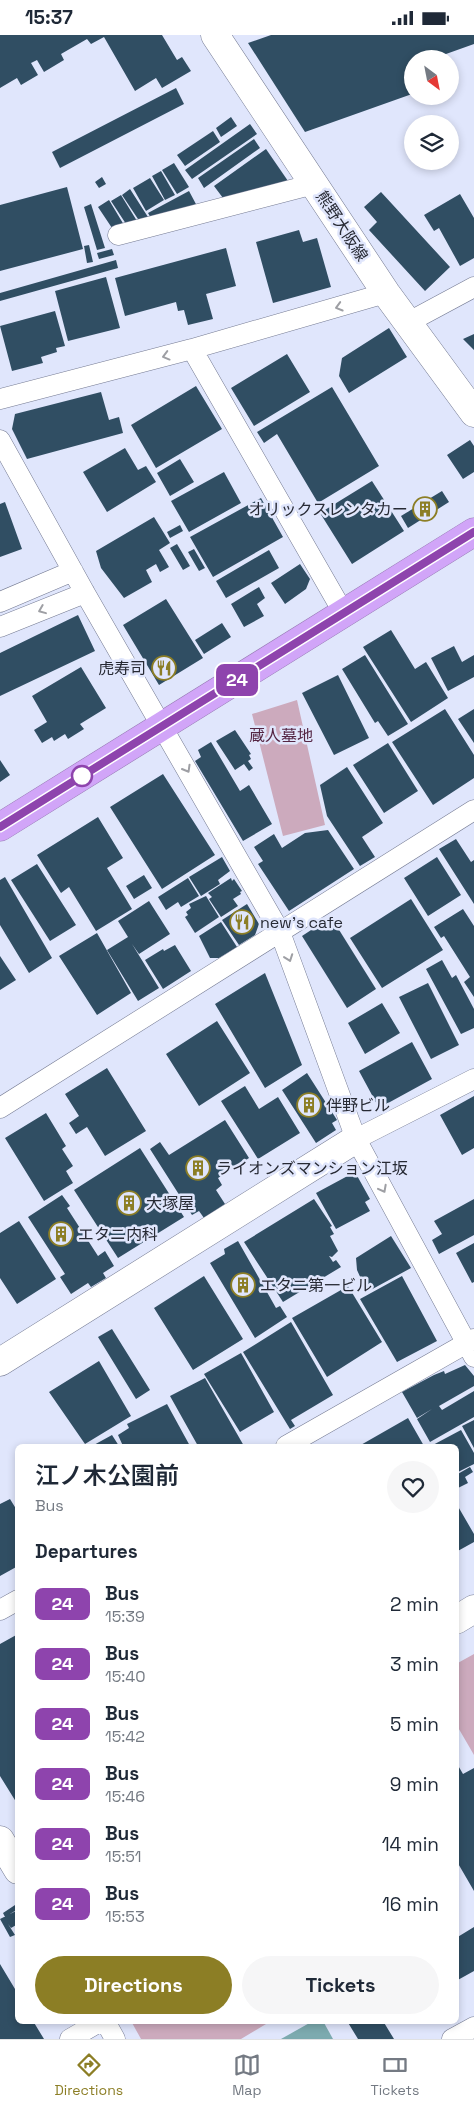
<!DOCTYPE html>
<meta charset="utf-8">
<style>
body{margin:0;font-family:"Space Grotesk","Noto Sans JP",sans-serif;background:#f6f6f7;color:#1f2937;height:100vh;display:flex;flex-direction:column;font-size:19px;white-space:nowrap}
*{box-sizing:border-box;margin:0}
p{font-size:16px;color:#747a83}
.icon{flex:none;width:28px;height:28px;fill:none;stroke:currentColor;stroke-width:2;stroke-linecap:round;stroke-linejoin:round}
.map{position:relative;flex:1;overflow:hidden}
.side{position:absolute;left:15px;top:1409px;width:444px;height:580px;display:flex;flex-direction:column;background:#fff;border-radius:8px;box-shadow:0 2px 8px #0003}
.side>*{flex:none}
.badge{padding:0 10px;border-radius:8px;font-size:18px;line-height:32px}
.needle{width:32px;rotate:148deg}
.fabs{position:absolute;left:404px;top:15px;display:grid;gap:10px}
.fabs a{display:grid;place-items:center;width:55px;height:55px;border-radius:50%;background:#fff;box-shadow:0 2px 8px #0003;font-size:25px}
.map>.badge{position:absolute;translate:-50% -50%;box-shadow:0 0 0 2px #fff}
h2{padding:0 20px;font-size:19px;line-height:45px}
.round{display:grid;place-items:center;flex:none;width:52px;height:52px;border-radius:26px;background:#f6f6f7}
.overview{display:flex;align-items:center;justify-content:space-between;height:85px;padding:0 20px}
h1{font-size:24px;font-weight:600;line-height:38px}
.cta{display:flex;gap:10px;margin-top:auto;padding:10px 20px}
.cta a{flex:1;height:58px;border-radius:30px;background:#8c7e25;color:#fff;font-size:20px;font-weight:600;line-height:58px;text-align:center}
.cta a+a{background:#f6f6f7;color:#1f2937}
ul{padding:0;list-style:none}
li{display:flex;align-items:center;gap:15px;height:60px;padding:0 20px}
li div{flex:1}
li b{display:block;font-size:19px}
li em{font-style:normal}
li .badge{min-width:55px;font-weight:700;text-align:center}
.status{display:flex;justify-content:space-between;align-items:center;height:35px;padding:0 25px;background:#fff;direction:ltr}
.status svg{height:14px;fill:currentColor}
.dock{display:flex;justify-content:space-around;align-items:center;height:70px;border-top:1px solid #e0e1e3;background:#fff;font-size:14px;color:#747a83}
.dock a{display:grid;justify-items:center;gap:2px}
.dock .current{color:#8c7e25}
.map>svg:first-child{display:block}
.green{fill:#ccaabd}
.water{fill:#7caaaf}
.building{fill:#304e63}
.lines{fill:none;stroke-linecap:round;stroke-linejoin:round}
.street-casing{stroke:#747a92;stroke-width:21}
.secondary-casing{stroke:#747a92;stroke-width:29}
.highway-casing{stroke:#967ab3;stroke-width:29}
.street{stroke:#fff;stroke-width:20}
.secondary{stroke:#fff;stroke-width:28}
.highway{stroke:#d1a5f8;stroke-width:28}
.oneway{stroke:#9e9fa4}
.line-casing{stroke:#fff;stroke-width:11}
.line{stroke:#8e44ad;stroke-width:8}
.stop-dot{fill:#fff;stroke:#8e44ad;stroke-width:2.5}
.labels{text-anchor:middle;dominant-baseline:central;stroke-width:5;stroke-linejoin:round;paint-order:stroke}
.street-label{font-size:16px;fill:#272a34;stroke:#e0e6fc}
.poi-label{font-size:16px;fill:#272a34;stroke:#e0e6fc;text-anchor:start}
.park-label{font-size:16px;fill:#552644;stroke:#e0e6fc}
</style>
<div class="status"><b>15:37</b><svg viewBox="0 0 49 12"><path d="M0 12V9h3v3zM5 12V6h3v6zM10 12V3h3v9zM15 12V0h3v12zM26 1h20v11H26zM47 4h2v5h-2z"/></svg></div>
<div class="map">
<svg width="474" height="2004" viewBox="0 0 474 2004">
<rect width="100%" height="100%" fill="#e0e6fc"/>
<path class="green" d="M297,665L325,790L283,801L252,679Z
M474,1619V1720L456,1689V1629Z
M131,1986H271L241,2004H141Z"/>
<path class="water" d="M313,1986H323L333,2004H281Z"/>
<path class="building" d="M0,0H162L177,25L182,22L191,36L162,53L156,43L135,56L104,2L91,9L87,4L61,19L64,25L44,37L37,25L31,28L38,40L21,50L17,43L0,53Z
M271,0H474V9L432,24H412V59L305,97L248,8Z
M176,53L184,69L60,133L52,117Z
M231,82L237,91L221,102L216,93Z
M250,89L257,99L192,144L185,135Z
M213,96L220,107L185,131L177,120Z
M254,104L260,113L204,153L198,143Z
M266,114L288,146L223,163L214,151Z
M174,128L189,152L177,159L162,135Z
M161,136L175,160L165,165L152,141Z
M102,142L106,149L99,153L95,147Z
M150,143L164,165L146,176L133,153Z
M67,152L83,214L0,236V170Z
M130,154L148,182L140,187L122,160Z
M189,156L197,171L152,185L148,178Z
M381,157L450,232L425,256L369,195L377,187L364,172Z
M460,159L474,183V223L460,231L439,193L434,196L424,180Z
M121,160L137,186L128,192L111,166Z
M109,165L124,190L114,196L98,172Z
M91,169L105,213L97,215L84,172Z
M299,195L303,207L317,203L331,252L273,268L256,207Z
M89,210L93,227L87,228L84,211Z
M226,213L236,251L206,259L213,284L188,290L184,275L178,276L176,267L125,281L115,243Z
M112,214L114,220L99,224L97,218Z
M116,225L118,233L0,266V258Z
M106,242L120,293L68,306L55,256Z
M55,276L65,311L56,313L57,317L41,322L43,328L12,336L0,291Z
M389,293L407,322L349,358L339,341L342,323Z
M474,299V315L463,304Z
M287,319L310,357L254,391L231,353Z
M196,351L222,394L156,433L131,390Z
M332,352L379,431L318,468L277,399L264,408L257,397Z
M101,357L109,385L119,382L123,398L27,424L12,394L15,379Z
M470,405L474,411V437L463,444L447,420Z
M125,413L138,435L146,431L156,447L107,477L83,437Z
M180,424L194,447L170,461L157,438Z
M224,437L241,468L189,497L171,466Z
M372,446L404,496L352,529L320,478Z
M442,456L449,467L408,493L401,481Z
M261,463L283,502L213,542L190,502Z
M5,467L22,514L0,522V469Z
M154,482L170,508L159,515L169,532L160,537L156,529L146,535L152,547L124,563L101,533L96,516Z
M180,490L183,496L170,503L167,497Z
M177,509L190,531L183,535L170,513Z
M194,514L205,533L199,536L188,517Z
M269,515L279,533L226,563L216,546Z
M300,529L310,544L306,554L285,569L271,548Z
M259,552L265,563L257,569L264,581L244,592L231,569Z
M166,564L203,623L159,650L123,590Z
M78,580L95,616L0,661V618Z
M222,588L231,602L204,619L195,605Z
M391,595L415,634L426,627L448,663L411,687L363,612Z
M454,611L462,627L474,620V642L448,656L431,623Z
M365,620L408,689L388,701L378,686L375,688L342,634Z
M81,632L106,673L80,689L84,694L68,704L65,699L54,706L52,702L42,708L34,695L47,687L32,661Z
M338,640L369,703L334,720L302,658Z
M445,674L474,720V743L433,770L392,707Z
M474,674V708L458,684Z
M235,695L251,719L249,720L251,724L248,726L253,733L249,736L244,729L235,735L216,706Z
M211,707L240,756L249,750L272,789L243,806L195,726L201,722L198,715Z
M388,708L418,756L384,778L353,730Z
M0,725L10,740L0,747Z
M347,732L383,788L362,802L375,822L360,831L327,781L320,750Z
M163,739L215,820L162,854L110,772Z
M98,782L123,823L107,833L132,874L96,896L69,852L61,858L37,820Z
M328,795L354,834L289,876L258,829L263,826L254,812L274,799L282,813L305,798Z
M456,804L471,827L474,825V869L439,814Z
M222,822L230,836L218,845L220,849L201,861L189,842Z
M437,822L461,860L428,881L404,843Z
M37,829L76,890L50,906L11,845Z
M144,840L152,853L134,864L126,851Z
M5,842L52,923L29,938L0,890V845Z
M188,843L199,861L181,872L178,867L166,875L158,862Z
M231,843L232,846L234,844L242,856L240,857L241,859L233,864L238,871L221,882L209,864L212,862L208,858Z
M206,861L219,882L195,898L185,882L188,880L186,877L191,873L189,869Z
M411,864L443,915L382,953L350,903Z
M149,866L170,899L139,919L132,909L159,953L138,966L107,915L128,902L118,886Z
M247,869L259,889L255,900L239,910L222,885Z
M463,874L474,891V962L464,947L470,942L444,901L441,903L434,892Z
M331,882L376,954L347,973L302,901Z
M221,887L237,912L219,923H210L199,901Z
M97,898L131,958L97,980L59,921Z
M175,910L191,936L163,954L145,925L163,914L164,916Z
M0,921L16,945L0,955Z
M442,925L452,943L456,940L474,974V993L461,999L426,934Z
M265,938L302,1030L265,1053L215,969Z
M428,948L459,1010L431,1024L399,962Z
M382,968L400,998L365,1019L348,988Z
M217,986L250,1038L199,1071L166,1019Z
M412,1007L432,1044L379,1073L359,1036Z
M107,1033L146,1096L105,1121L87,1092L76,1099L69,1088L79,1081L65,1059Z
M307,1038L337,1085L332,1088L336,1095L316,1108L282,1055Z
M245,1051L259,1074L278,1062L300,1098L258,1124L221,1066Z
M474,1061V1113L462,1120L440,1080Z
M46,1078L66,1111L62,1114L73,1131L66,1136L73,1148L44,1166L5,1103Z
M225,1085L249,1123L218,1143L222,1150L216,1155L225,1169L204,1183L199,1176L192,1180L150,1114L160,1107L169,1120Z
M140,1113L184,1182L118,1223L74,1155Z
M355,1137L370,1164L365,1167L370,1176L336,1194L316,1158Z
M62,1160L70,1171L67,1173L98,1221L105,1216L114,1231L103,1238L106,1243L91,1252L88,1248L71,1259L60,1242L65,1239L28,1182Z
M314,1164L332,1191L330,1192L334,1199L330,1201L338,1216L332,1222L329,1221L333,1227L336,1225L341,1232L283,1267L244,1207Z
M474,1164V1200L439,1219L432,1205L442,1199L434,1186Z
M19,1186L56,1244L17,1269L0,1243V1198Z
M391,1201L411,1233L367,1257L357,1235L356,1223Z
M238,1206L276,1273L280,1271L287,1282L255,1303L210,1228L225,1219L224,1214Z
M474,1208V1247L472,1248L456,1218Z
M204,1241L243,1304L193,1335L154,1273Z
M402,1241L437,1306L397,1327L360,1264Z
M348,1251L382,1307L327,1342L292,1283Z
M291,1287L333,1360L291,1385L295,1391L290,1394L243,1317Z
M112,1294L150,1355L136,1364L98,1302Z
M241,1318L274,1377L240,1397L204,1339Z
M99,1326L131,1381L85,1409L49,1357Z
M465,1330L474,1341V1351L439,1371L442,1375L474,1356V1382L430,1407L417,1384L432,1374L417,1383L402,1357L434,1340L444,1336L445,1339Z
M205,1343L244,1411H198L170,1361Z
M167,1369L190,1411H123L118,1400L129,1393L127,1389Z
M408,1383L424,1411H359Z
M474,1385V1413L462,1391Z
M461,1395L474,1418V1429L456,1438V1411H431Z
M112,1400L119,1411H92Z
M470,1432L473,1437L465,1442L468,1448L456,1454V1440Z
M10,1464L18,1477V1531L0,1541V1469Z
M456,1468L474,1499V1507L456,1517Z
M18,1599V1770L0,1741V1609Z
M456,1727L463,1739L474,1733V1856L456,1825Z
M18,1868V1874L5,1882L3,1878Z
M18,1875V1889L11,1893L8,1889L15,1900L10,1902L0,1884Z
M474,1892V1936L456,1946V1903Z
M0,1929L18,1959V1986H33L44,2004H0Z
M347,1986H383L394,2004H358Z"/>
<g class="lines">
<g class="street-casing">
<path id="street" d="M118,200L314,149
M407,288L474,252
M192,314L343,577
M0,364L192,314L386,258
M0,405L85,558L280,897L356,1104L474,1322
M0,567L73,536
M0,592L85,558
M0,1073L474,775
M356,1104L474,1044
M286,1411L474,1304
M0,1575L18,1565
M105,1986L115,2004
M70,2004L101,1986
M452,2004L474,1992"/>
</g>
<g class="secondary-casing">
<path id="secondary" d="M215,0L386,258L474,378
M0,1327L356,1104
M456,1585L474,1574
M0,1805L18,1835"/>
</g>
<g class="highway-casing">
<path id="highway" d="M0,792L474,497"/>
</g>
<use href="#street" class="street"/>
<use href="#secondary" class="secondary"/>
<use href="#highway" class="highway"/>
</g>
<defs><path id="oneway-chevron" d="M-2-3.5L2.5 0L-2 3.5" fill="none" stroke-width="1.6" stroke-linecap="round" stroke-linejoin="round" transform="scale(1.25)"/></defs>
<g class="oneway">
<use href="#oneway-chevron" transform="translate(339 272) rotate(164)"/>
<use href="#oneway-chevron" transform="translate(166 321) rotate(165)"/>
<use href="#oneway-chevron" transform="translate(42 575) rotate(158)"/>
<use href="#oneway-chevron" transform="translate(187 734) rotate(60)"/>
<use href="#oneway-chevron" transform="translate(289 923) rotate(70)"/>
<use href="#oneway-chevron" transform="translate(383 1154) rotate(62)"/>
</g>
<g class="lines">
<g class="line-casing">
<path id="line" d="M0,792L474,497"/>
</g>
<use href="#line" class="line"/>
</g>
<defs>
<g id="building-ring" transform="scale(1.25)"><circle r="9.5" fill="#e0e6fc" stroke="#8c7e25" stroke-width="1.5"/><path d="M-4-6H4V6H1V3H-1V6H-4ZM-2.5-4.3h1.7v1.8h-1.7ZM.8-4.3h1.7v1.8H.8ZM-2.5-1h1.7V.8h-1.7ZM.8-1h1.7V.8H.8Z" fill="#8c7e25"/></g>
<g id="restaurant-ring" transform="scale(1.25)"><circle r="9.5" fill="#e0e6fc" stroke="#8c7e25" stroke-width="1.5"/><path d="M-5-6h1v4h1v-4h1v4h1v-4h1v5L-1.5 .5V6h-2V.5L-5-1ZM5-6V6H3V1.5H1.5Q1.5-4 5-6Z" fill="#8c7e25"/></g>
</defs>
<g fill-rule="evenodd">
<use href="#building-ring" x="425" y="474"/>
<use href="#restaurant-ring" x="164" y="633"/>
<use href="#restaurant-ring" x="242" y="887"/>
<use href="#building-ring" x="309" y="1070"/>
<use href="#building-ring" x="198" y="1133"/>
<use href="#building-ring" x="129" y="1168"/>
<use href="#building-ring" x="61" y="1199"/>
<use href="#building-ring" x="243" y="1250"/>
</g>
<circle class="stop-dot" cx="82" cy="741" r="10"/>
<g class="labels">
<g class="street-label">
<text transform="translate(342 191) rotate(57)">熊野大阪線</text>
</g>
<g class="poi-label">
<text x="408" y="474" text-anchor="end">オリックスレンタカー</text>
<text x="146" y="633" text-anchor="end">虎寿司</text>
<text x="260" y="887">new's cafe</text>
<text x="326" y="1070">伴野ビル</text>
<text x="216" y="1133">ライオンズマンション江坂</text>
<text x="146" y="1168">大塚屋</text>
<text x="78" y="1199">エタニ内科</text>
<text x="260" y="1250">エタニ第一ビル</text>
</g>
<g class="park-label">
<text x="281" y="700">蔵人墓地</text>
</g>
</g>
</svg>
<div class="fabs">
<a><svg class="needle" viewBox="-14 -14 28 28"><path d="M0-13l5 13h-10z" fill="#e53935"/><path d="M0 13l5-13h-10z" fill="#747a83"/></svg></a>
<a><svg class="icon" aria-label="layers" viewBox="0 0 24 24"><path d="M12 4l9 5-9 5-9-5zM3 14l9 5 9-5"/></svg></a>
</div>
<b class="badge" style="left:237px;top:645px;background:#8e44ad;color:#fff">24</b>
<section class="side">
<div class="overview"><div><h1>江ノ木公園前</h1><p>Bus</p></div><a class="round"><svg class="icon" aria-label="heart" viewBox="0 0 24 24"><path d="M12 20l-8-8c-3-5 5-10 8-4 3-6 11-1 8 4z"/></svg></a></div>
<h2>Departures</h2>
<ul>
<li><span class="badge" style="background:#8e44ad;color:#fff">24</span><div><b>Bus</b><p>15:39</p></div><em>2 min</em></li>
<li><span class="badge" style="background:#8e44ad;color:#fff">24</span><div><b>Bus</b><p>15:40</p></div><em>3 min</em></li>
<li><span class="badge" style="background:#8e44ad;color:#fff">24</span><div><b>Bus</b><p>15:42</p></div><em>5 min</em></li>
<li><span class="badge" style="background:#8e44ad;color:#fff">24</span><div><b>Bus</b><p>15:46</p></div><em>9 min</em></li>
<li><span class="badge" style="background:#8e44ad;color:#fff">24</span><div><b>Bus</b><p>15:51</p></div><em>14 min</em></li>
<li><span class="badge" style="background:#8e44ad;color:#fff">24</span><div><b>Bus</b><p>15:53</p></div><em>16 min</em></li>
</ul>
<div class="cta"><a>Directions</a><a>Tickets</a></div>
</section>
</div>
<nav class="dock">
<a class="current"><svg class="icon" aria-label="directions" viewBox="0 0 24 24"><path d="M12 3l9 9-9 9-9-9zM9 14v-3h6M13 9l2 2-2 2"/></svg>Directions</a>
<a><svg class="icon" aria-label="map" viewBox="0 0 24 24"><path d="M3 6l6-2 6 2 6-2v14l-6 2-6-2-6 2zM9 4v14M15 6v14"/></svg>Map</a>
<a><svg class="icon" aria-label="tickets" viewBox="0 0 24 24"><path d="M3 7h18v10H3zM15 7v10"/></svg>Tickets</a>
</nav>
